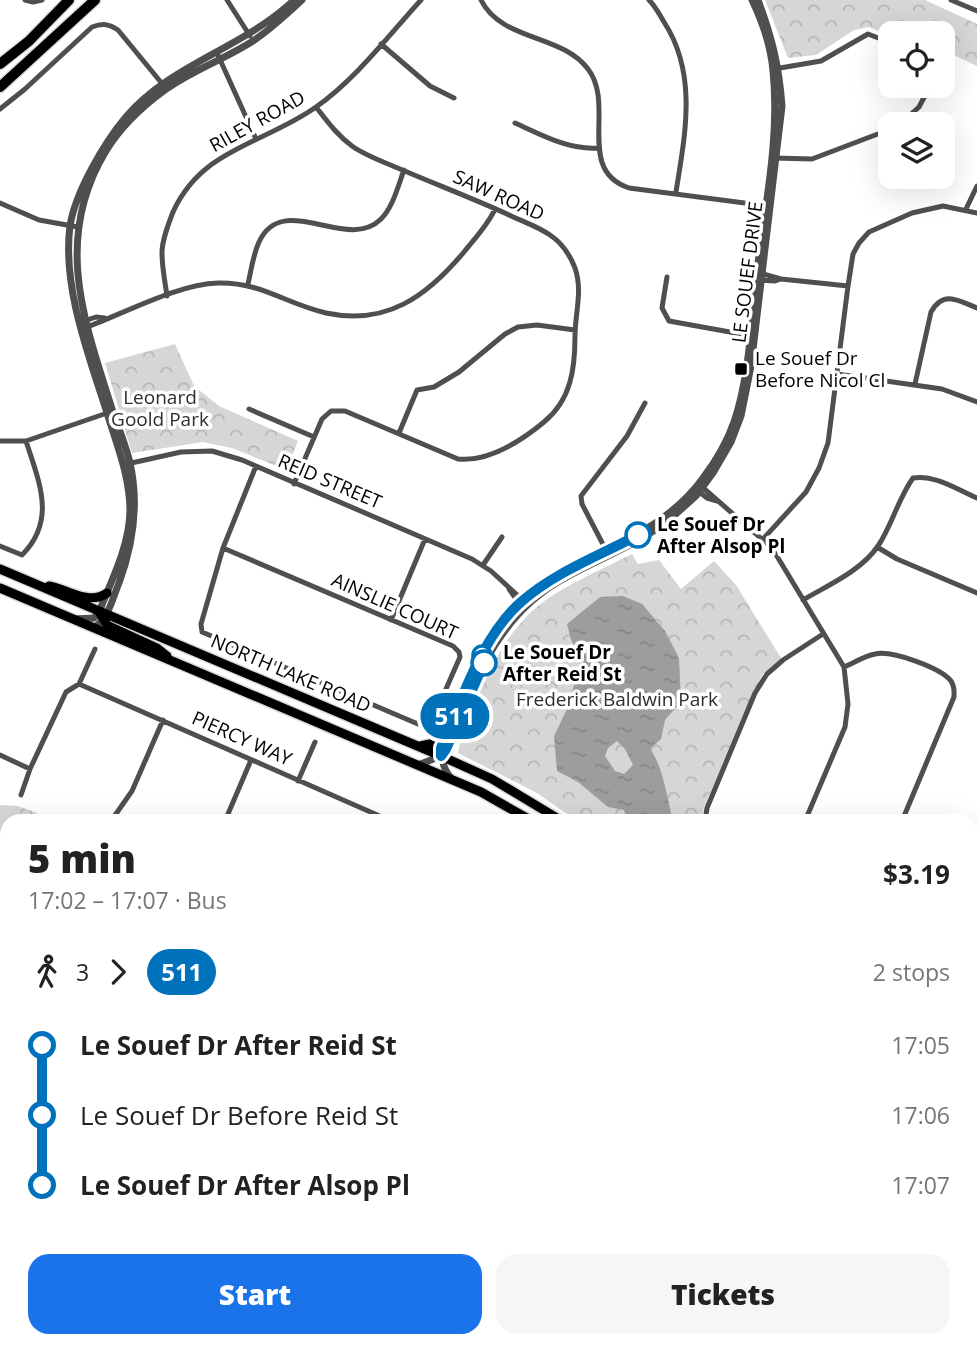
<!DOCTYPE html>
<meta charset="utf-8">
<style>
body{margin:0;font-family:"Open Sans",sans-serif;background:#f6f6f6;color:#222;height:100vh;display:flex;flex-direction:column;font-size:26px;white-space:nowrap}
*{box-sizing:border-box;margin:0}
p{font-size:23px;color:#767676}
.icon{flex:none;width:38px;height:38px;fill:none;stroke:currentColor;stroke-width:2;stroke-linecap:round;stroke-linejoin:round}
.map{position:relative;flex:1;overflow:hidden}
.details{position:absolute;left:0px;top:814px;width:978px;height:534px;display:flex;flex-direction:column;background:#fff;border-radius:21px 21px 0 0;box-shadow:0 7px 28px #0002}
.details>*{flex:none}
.badge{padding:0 14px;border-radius:23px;font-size:24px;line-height:46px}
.fabs{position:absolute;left:878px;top:21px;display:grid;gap:14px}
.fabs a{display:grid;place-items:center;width:77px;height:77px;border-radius:14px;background:#fff;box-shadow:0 7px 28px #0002;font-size:35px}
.map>.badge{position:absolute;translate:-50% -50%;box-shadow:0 0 0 4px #fff}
.legs{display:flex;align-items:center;gap:10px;height:77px;padding:0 28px;font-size:23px}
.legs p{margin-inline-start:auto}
.headline{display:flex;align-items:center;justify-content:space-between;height:119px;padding:0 28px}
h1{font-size:38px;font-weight:800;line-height:52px}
.button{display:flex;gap:14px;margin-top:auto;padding:14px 28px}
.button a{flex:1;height:80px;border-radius:21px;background:#1a73e8;color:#fff;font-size:28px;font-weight:800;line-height:80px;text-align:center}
.button a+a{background:#f6f6f6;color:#222}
ul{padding:0 28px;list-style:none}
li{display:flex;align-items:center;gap:24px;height:70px;font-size:26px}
li i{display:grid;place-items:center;width:10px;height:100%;margin:0 9px;background:currentColor}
li i::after{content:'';width:18px;height:18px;margin:-9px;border:5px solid;border-radius:50%;background:#fff}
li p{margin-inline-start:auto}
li:first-child i{background:linear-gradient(#0000 50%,currentColor 0)}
li:last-child i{background:linear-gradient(currentColor 50%,#0000 0)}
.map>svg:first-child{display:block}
.forest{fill:url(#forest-crowns)}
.water{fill:url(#water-ripples);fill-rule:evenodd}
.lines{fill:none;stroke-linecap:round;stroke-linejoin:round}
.primary-casing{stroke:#dbdbdb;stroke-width:12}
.trunk-casing{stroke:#dbdbdb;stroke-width:13}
.minor{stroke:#4f4f4f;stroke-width:5}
.tertiary{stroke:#4f4f4f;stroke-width:7}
.secondary{stroke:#1c1c1c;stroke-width:8}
.primary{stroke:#000;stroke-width:9}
.trunk{stroke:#000;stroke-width:10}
.line-1-casing{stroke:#fff;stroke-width:16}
.line-1{stroke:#0072bc;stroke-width:10}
.poi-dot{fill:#000;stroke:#fff;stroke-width:2.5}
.stop-1-dot{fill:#fff;stroke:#0072bc;stroke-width:3.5}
.labels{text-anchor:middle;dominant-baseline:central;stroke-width:7;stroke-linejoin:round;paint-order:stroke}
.street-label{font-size:19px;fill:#000;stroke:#fff}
.poi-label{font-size:19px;fill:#000;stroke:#fff;text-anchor:start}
.park-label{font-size:19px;fill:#2d2d2d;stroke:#fff}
.stop-label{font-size:19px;font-weight:bold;fill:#000;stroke:#fff;text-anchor:start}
</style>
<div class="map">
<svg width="977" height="1346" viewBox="0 0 977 1346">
<defs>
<pattern id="forest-crowns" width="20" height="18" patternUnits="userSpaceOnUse" patternTransform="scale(1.75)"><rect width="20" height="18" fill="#d6d6d6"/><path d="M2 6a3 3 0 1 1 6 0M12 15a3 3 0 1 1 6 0" fill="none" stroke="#b6b6b6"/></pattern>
<pattern id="water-ripples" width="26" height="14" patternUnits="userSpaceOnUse" patternTransform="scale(1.75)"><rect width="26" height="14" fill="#9d9d9d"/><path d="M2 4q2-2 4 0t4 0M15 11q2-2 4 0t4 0" fill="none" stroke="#858585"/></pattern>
</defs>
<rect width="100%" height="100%" fill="#fff"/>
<path class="forest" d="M765,0H925L977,24V66L943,50V33H891V36L869,27L854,30L816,55L788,58Z
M175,344L194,386L219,406L298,441L286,470L232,448L203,442L132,453L105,363Z
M632,554L638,564L659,560L681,589L714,561L736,585L781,658L762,675L704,807L701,821H577L537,793L458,753C461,736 468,723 474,707C491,664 513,619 555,594C579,579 606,567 632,554Z
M0,805L18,806L37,813L41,821H7V883L0,886Z"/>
<path class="water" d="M623,596L642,604L665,631L679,658L681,702L665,720L661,739L650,749C663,766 667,798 673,821H627L624,810L608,807L578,782L557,771L554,736L569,705L581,657L571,640L567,624L600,597ZM617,741L625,749L633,765L624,774L615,771L605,756L608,748Z"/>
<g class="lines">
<g class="primary-casing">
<path id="primary" d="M0,569L441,756L492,779L562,821
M49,586C68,589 89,606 107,593
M0,588L481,792L532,821
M99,612L107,625L157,648L167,656
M420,746L439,742L445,739
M971,1111L977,1114
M971,1129L977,1132"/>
</g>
<g class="trunk-casing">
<path id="trunk" d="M0,64L29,41L69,0
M0,87L95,0"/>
</g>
<path class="minor" d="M25,0L33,2L42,0
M227,0L250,36
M481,0C501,41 562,34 588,69C616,105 575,170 629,188L768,206
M649,0C655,6 660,15 664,22C698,74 685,135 676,192
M951,0L977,11
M381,44L430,86L454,98
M217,53L256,139
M774,69L821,61L868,34L891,43
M0,109L25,89L92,27C103,23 109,24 118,30L164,86
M515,123C542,135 568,150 598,148
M900,124L919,107L930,86
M774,158L812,159L891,129
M0,203L39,220L78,227
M966,209L977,186
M760,273L781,279L848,286
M667,277L662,308L669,321L752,336
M760,280L775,281L781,279
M248,284C251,271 253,255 259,242C283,190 347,253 381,219C393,207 398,186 404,170
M167,296C165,282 162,267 162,253C162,240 168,225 173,212C202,148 264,144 316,107C356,79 388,36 421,0
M84,321L96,317L105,318
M87,327C125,313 178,284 218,283C261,282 286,304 326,313C387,326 427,296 464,252C475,238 488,225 495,209
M837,374L942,389L977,402
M915,384L931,312C943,290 958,300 977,308
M249,409L314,437
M399,433L417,390L434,387L459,372L505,334L518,327L537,325L575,330
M0,441H26L110,412
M127,464L181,452L212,451L242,460L472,559L491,571L526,603
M294,484L322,419L331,411H345L458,459C489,462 521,441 544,422C571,400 575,369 575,336C575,313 583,291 575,268C570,255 562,243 550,235C537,226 521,221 507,214C472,198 435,184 400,169C384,162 366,156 352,146C337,135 327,121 316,107
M701,486L772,548L844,667L848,704L845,727L805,821
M698,491L707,498L717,501
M763,539L806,492L819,468L828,443L848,286L853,254L859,243L869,232L912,213L943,206L977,213
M0,546L22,555C57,520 39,482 26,441
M877,547L897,559L977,593
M223,548L453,646L459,652L460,657L435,714L429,722L418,724L202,632L201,624L223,548L256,466
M607,552L582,504L581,496L627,436L645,403
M483,565L502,537
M509,589L521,606
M803,600C828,585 861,571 878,546C892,525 898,499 913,478C934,474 958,490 977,498
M391,620L425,539
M844,667C854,663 864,656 875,654C892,650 941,668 951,681C955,687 954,691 954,697L902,821
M79,684L391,821
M0,755L30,769
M298,781L315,742
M21,795L30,769L66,692L79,684L95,649
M111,821L132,791L163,720
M225,821L251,760
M705,821L707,808L755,693L767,674L783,660L823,634
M0,898L7,895
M971,996L977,998
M971,1098L977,1101
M0,1142L7,1145
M971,1194L977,1192
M294,1340L316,1346
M636,1340L638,1346
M82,1346L84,1340
M386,1346L389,1340
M493,1346L495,1340"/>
<path class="tertiary" d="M668,521L696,496L713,473L731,442L741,416L751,366L782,106C779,66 772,37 758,0
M73,619L94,618L99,612C112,579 129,547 130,511C130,477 117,445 107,413C89,356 62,287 70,226C75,193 104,143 125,118C170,64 244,48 294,0
M94,628C109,617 112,600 119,583C133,545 139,503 130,463C126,446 119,429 113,412C85,323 52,240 106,151C120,128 143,106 165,90C191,71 225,59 253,41C271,29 286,15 302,0
M418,765L441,756L446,749C474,685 495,619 558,582C591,562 627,550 658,528
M451,778C432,755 447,734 457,710C474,673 489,630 521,602C578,552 656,543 703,478C716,461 727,442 734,422C750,374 751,321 757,271C765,205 780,137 773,71C771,47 762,21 752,0
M971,880L977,867
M971,891L977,879
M0,1033L7,1036
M0,1039L7,1042
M971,1286L977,1285
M880,1346L884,1340"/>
<path class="secondary" d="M610,1340L612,1346"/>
<use href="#primary" class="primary"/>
<use href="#trunk" class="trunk"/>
</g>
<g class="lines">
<g class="line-1-casing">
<path id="line-1" d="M484,663L446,749L441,756V748C461,701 482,636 521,602C555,572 599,556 638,535"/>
</g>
<use href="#line-1" class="line-1"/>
</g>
<rect class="poi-dot" x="734" y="362" width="14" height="14" rx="3.5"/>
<g class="stop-1-dot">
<circle cx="638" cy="535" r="12"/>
<circle cx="482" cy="655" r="9"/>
<circle cx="484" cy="663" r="12"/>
</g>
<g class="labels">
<g class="street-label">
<text transform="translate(257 121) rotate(-29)">RILEY ROAD</text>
<text transform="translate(499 195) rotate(24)">SAW ROAD</text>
<text transform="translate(747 272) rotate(-83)">LE SOUEF DRIVE</text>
<text transform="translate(330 481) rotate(23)">REID STREET</text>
<text transform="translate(395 606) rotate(24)">AINSLIE COURT</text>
<text transform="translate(291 673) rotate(23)">NORTH LAKE ROAD</text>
<text transform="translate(242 738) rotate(24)">PIERCY WAY</text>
</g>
<g class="poi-label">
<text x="755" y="358">Le Souef Dr<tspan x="755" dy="22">Before Nicol Cl</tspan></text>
</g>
<g class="park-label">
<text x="160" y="397">Leonard<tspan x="160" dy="22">Goold Park</tspan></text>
<text x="617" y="699">Frederick Baldwin Park</text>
</g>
<g class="stop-label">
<text x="657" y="524">Le Souef Dr<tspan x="657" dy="22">After Alsop Pl</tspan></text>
<text x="503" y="652">Le Souef Dr<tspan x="503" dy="22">After Reid St</tspan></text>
</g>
</g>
</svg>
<div class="fabs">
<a><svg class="icon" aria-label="locate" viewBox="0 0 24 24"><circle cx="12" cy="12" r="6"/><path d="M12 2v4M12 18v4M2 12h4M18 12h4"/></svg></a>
<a><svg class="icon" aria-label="layers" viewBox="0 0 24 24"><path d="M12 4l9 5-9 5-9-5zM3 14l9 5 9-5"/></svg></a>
</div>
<b class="badge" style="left:455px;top:716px;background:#0072bc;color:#fff">511</b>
<section class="details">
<div class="headline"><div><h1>5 min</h1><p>17:02 – 17:07 · Bus</p></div><b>$3.19</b></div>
<div class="legs"><svg class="icon" aria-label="walk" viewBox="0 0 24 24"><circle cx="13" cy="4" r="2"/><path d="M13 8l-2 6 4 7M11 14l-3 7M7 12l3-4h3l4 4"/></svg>3<svg class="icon" aria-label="forward" viewBox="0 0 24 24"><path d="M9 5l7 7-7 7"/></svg><b class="badge" style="background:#0072bc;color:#fff">511</b><p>2 stops</p></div>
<ul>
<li><i style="color:#0072bc"></i><b>Le Souef Dr After Reid St</b><p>17:05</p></li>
<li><i style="color:#0072bc"></i><span>Le Souef Dr Before Reid St</span><p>17:06</p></li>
<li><i style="color:#0072bc"></i><b>Le Souef Dr After Alsop Pl</b><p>17:07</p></li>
</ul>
<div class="button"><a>Start</a><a>Tickets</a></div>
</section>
</div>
